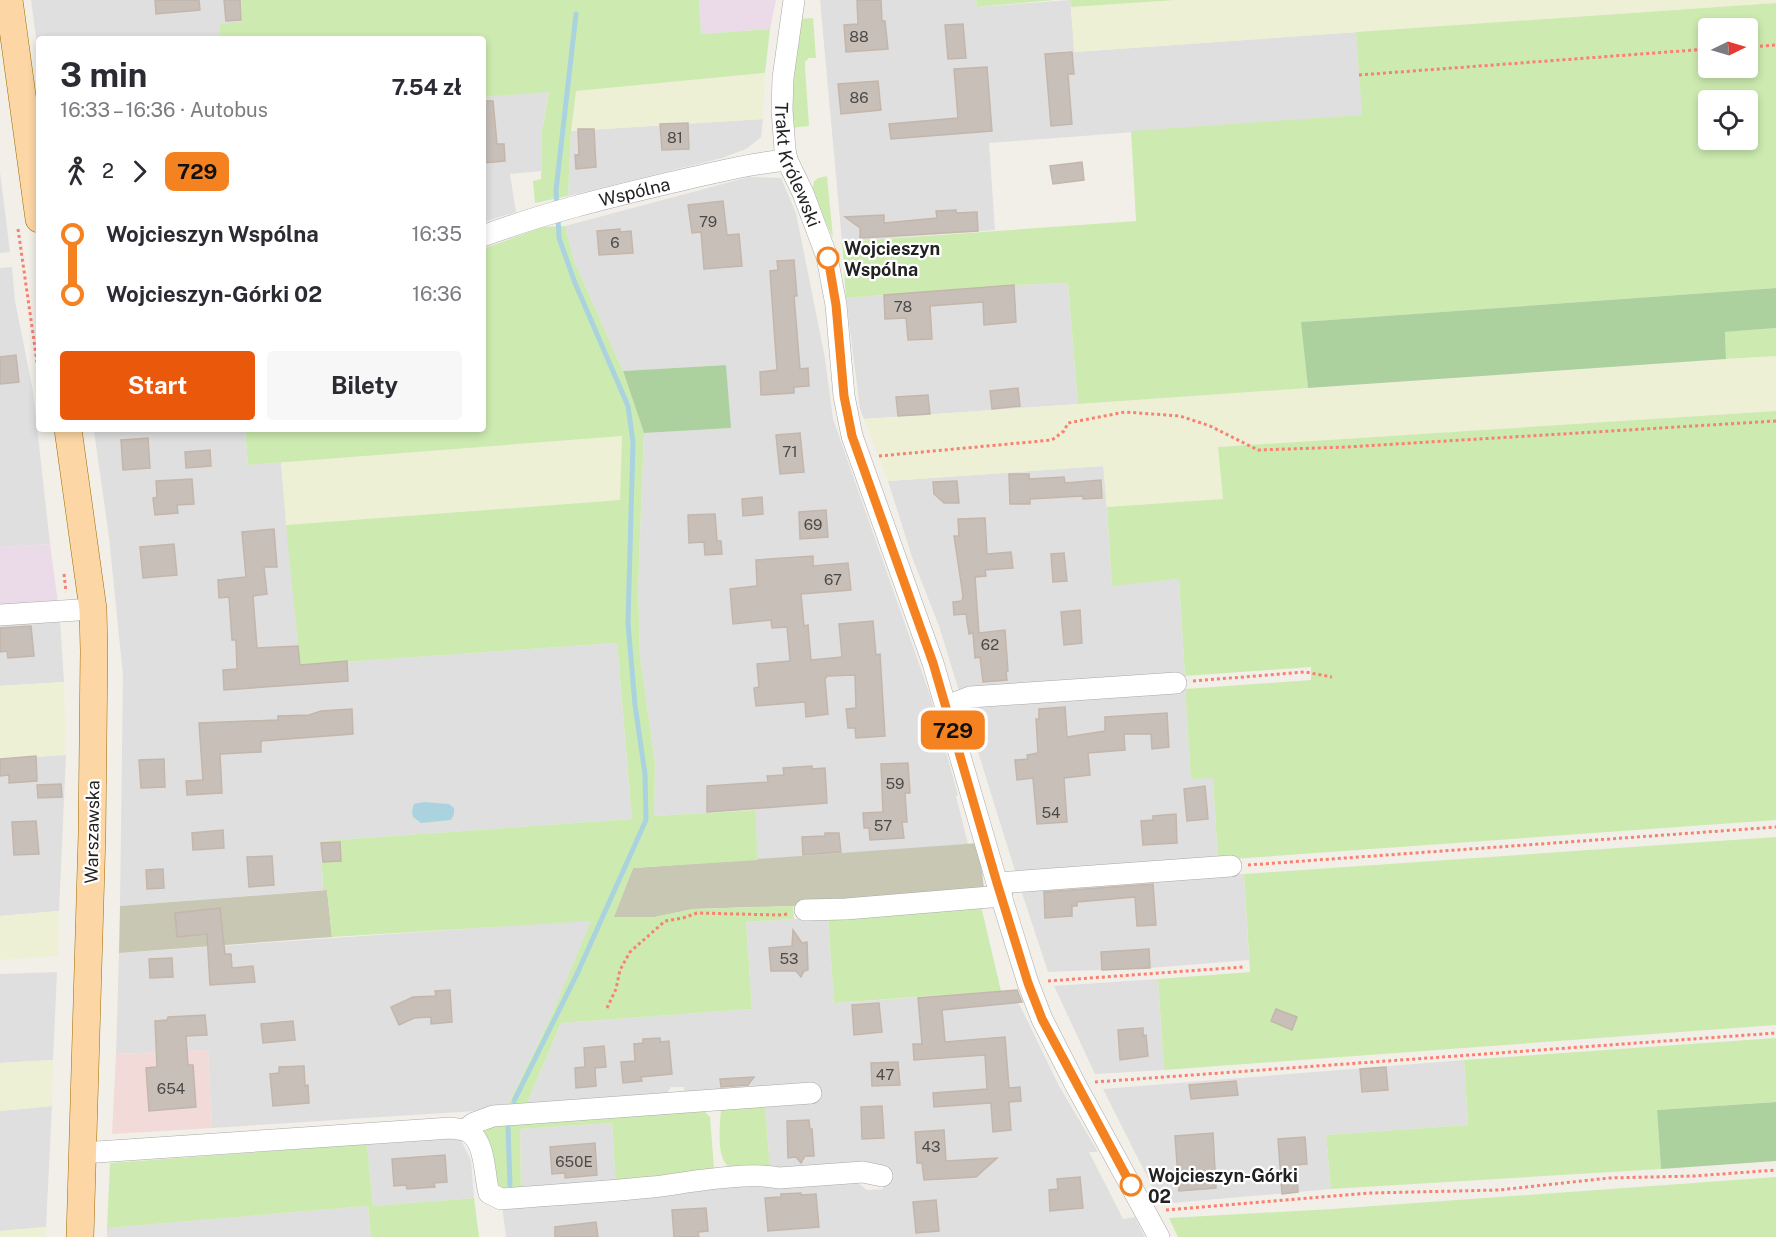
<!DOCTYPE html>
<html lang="pl">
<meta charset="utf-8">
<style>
body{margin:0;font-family:"Public Sans",sans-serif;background:#f7f7f7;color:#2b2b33;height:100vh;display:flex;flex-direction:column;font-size:22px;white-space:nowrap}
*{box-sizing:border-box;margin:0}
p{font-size:20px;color:#7c7c81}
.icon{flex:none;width:33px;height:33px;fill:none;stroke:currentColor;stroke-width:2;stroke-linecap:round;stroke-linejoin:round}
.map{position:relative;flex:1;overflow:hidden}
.details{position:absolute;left:36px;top:36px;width:450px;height:396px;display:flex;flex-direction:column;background:#fff;border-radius:6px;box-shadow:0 3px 9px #0003}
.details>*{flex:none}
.badge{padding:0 12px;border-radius:9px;font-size:21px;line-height:39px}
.needle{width:39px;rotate:85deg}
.fabs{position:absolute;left:1698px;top:18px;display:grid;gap:12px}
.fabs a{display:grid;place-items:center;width:60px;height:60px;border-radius:6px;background:#fff;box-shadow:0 3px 9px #0003;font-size:30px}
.map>.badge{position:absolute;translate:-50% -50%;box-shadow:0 0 0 3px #fff}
.legs{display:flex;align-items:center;gap:9px;height:66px;padding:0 24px;font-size:20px}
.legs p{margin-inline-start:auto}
.overview{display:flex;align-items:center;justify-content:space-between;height:102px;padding:0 24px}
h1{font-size:33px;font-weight:700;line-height:45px}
.button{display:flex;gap:12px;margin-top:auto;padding:12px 24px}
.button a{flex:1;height:69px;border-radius:6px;background:#ea580c;color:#fff;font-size:24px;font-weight:700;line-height:69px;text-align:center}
.button a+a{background:#f7f7f7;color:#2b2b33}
ul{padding:0 24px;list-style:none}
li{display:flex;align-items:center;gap:21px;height:60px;font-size:22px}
li i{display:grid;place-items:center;width:9px;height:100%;margin:0 8px;background:currentColor}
li i::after{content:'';width:15px;height:15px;margin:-8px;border:4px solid;border-radius:50%;background:#fff}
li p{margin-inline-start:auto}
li:first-child i{background:linear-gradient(#0000 50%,currentColor 0)}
li:last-child i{background:linear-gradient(currentColor 50%,#0000 0)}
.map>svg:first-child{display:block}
.residential{fill:#e0dfdf}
.commercial{fill:#f2dad9}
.industrial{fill:#ebdbe8}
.construction{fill:#c7c7b4}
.farmland{fill:#eef0d5}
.grass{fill:#cdebb0;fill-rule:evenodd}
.forest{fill:#add19e}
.water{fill:#aad3df}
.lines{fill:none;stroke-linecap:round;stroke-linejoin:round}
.stream{stroke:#aad3df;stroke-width:5}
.building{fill:#c7bfb8;stroke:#c4b6ab;stroke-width:1.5}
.minor-casing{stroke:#a9a9a9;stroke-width:22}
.major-casing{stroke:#a06b00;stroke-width:28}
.path{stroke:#fa8072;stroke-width:3;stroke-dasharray:3 3;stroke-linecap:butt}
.minor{stroke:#fff;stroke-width:21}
.major{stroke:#fcd6a4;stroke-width:27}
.line-1-casing{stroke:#fff;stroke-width:14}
.line-1{stroke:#f58220;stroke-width:9}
.stop-1-dot{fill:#fff;stroke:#f58220;stroke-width:3}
.labels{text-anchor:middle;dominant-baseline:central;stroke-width:4.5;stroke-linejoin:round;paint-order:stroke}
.number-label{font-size:15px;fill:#4b4948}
.street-label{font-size:18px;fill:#222;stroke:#fff}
.stop-label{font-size:18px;font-weight:bold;fill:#222;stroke:#fff;text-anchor:start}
</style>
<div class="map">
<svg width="1776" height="1237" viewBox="0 0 1776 1237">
<rect width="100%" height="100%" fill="#f2efe9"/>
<path class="residential" d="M31,0H241L242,23L219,24L220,39H39V59Z
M820,0H976L977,7L1070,0L1075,52L1356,32L1363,115L989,143L995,230L842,242Z
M549,91L542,131L541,171L510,174L516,212L483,222V97Z
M763,119L761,137L746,149L722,158L568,196L571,131Z
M0,172L10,252L0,253Z
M749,177L781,178L796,213L825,358L833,419L930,695L958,795L956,796L968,844L758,860L754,810L654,816L655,763L640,656L638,589L644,433L730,428L726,365L623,371L574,261L565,226Z
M12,267L15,301L33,391L50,544L0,547V268Z
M1068,283L1078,404L864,419L860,409L846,298L1014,285Z
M97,429H245L248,465L281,462L300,665L617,643L632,819L321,841L323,890L120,906L123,676L109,537L94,431Z
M1104,466L1112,585L1179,579L1185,676L959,691L939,626L912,557L888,481Z
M60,620L64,682L0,686V625Z
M1185,689L1191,778L1213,777L1218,860L1016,874L965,710L984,702Z
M66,755L59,911L0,916V759Z
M1244,874L1249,960L1150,968L1048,972L1021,890L1092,882Z
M828,917L834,1003L1013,991L1058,1084L1098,1152H1089L1123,1219L1135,1217L1145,1237H506L502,1205L852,1178L867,1190L883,1189L882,1167L770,1170L765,1104L684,1095V1087H671L663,1098L525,1108L561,1023L752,1009L746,922Z
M592,920L550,1019L506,1109L212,1128L208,1050L116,1054L119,953Z
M57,972L53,1060L0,1063V974Z
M1158,979L1164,1070L1095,1074L1054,986Z
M1464,1060L1468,1125L1326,1135L1331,1189L1161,1204L1103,1089Z
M52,1106L46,1227L0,1231V1111Z
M612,1123L616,1187L521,1195L520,1129Z
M460,1138L471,1160L474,1198L373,1206L367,1144Z
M368,1206L371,1237H107V1228Z"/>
<path class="commercial" d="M208,1050L212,1128L112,1134L116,1054Z"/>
<path class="industrial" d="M699,0H776L770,29L701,34Z
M50,544L58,603L0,607V547Z"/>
<path class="construction" d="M979,843L984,889L978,893L793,906L693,909L655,917L613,918L633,868Z
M327,890L332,937L119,953L120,906Z"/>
<path class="farmland" d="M1176,0H1776V3L1074,52L1071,7Z
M765,73L763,119L571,131L576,91Z
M1776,356V411L1218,447L1223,499L1107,507L1103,466L888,481L864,419Z
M623,436L620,500L286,525L281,462Z
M64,682L66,755L0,759V686Z
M59,911L58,956L0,960V916Z
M53,1060L52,1106L0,1111V1063Z
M46,1227V1237H0V1231Z"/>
<path class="grass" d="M241,0H699L701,34L770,29L765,73L576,91L571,131L568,196L535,203L533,181L541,179L542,131L549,92L483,97V39H220L219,24L242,22Z
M976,0H1055L977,7Z
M1070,0H1176L1071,7Z
M1776,3V288L1302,322L1308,388L1078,404L1068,283L1014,285L846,298L842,242L1136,221L1131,131L1362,115L1356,32ZM1708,28H1748V68H1708ZM1708,100H1748V140H1708Z
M813,18L816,58H809L805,62V67L809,126L791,128L789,86L801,19Z
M827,176L833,238L812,192L814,181L818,178Z
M565,226L574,261L623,371L644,433L638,589L640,656L655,763L654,816L755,810L758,860L633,868L614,917H655L693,909L793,906L794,919L746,922L752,1009L561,1023L525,1108L506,1109L550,1019L591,921L332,937L327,890H323L321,841L632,819L617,643L300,665L286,525L620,500L622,436L248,465L245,429H483V249L542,227Z
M1776,328V356L1726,359L1725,332Z
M1776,411V820L1218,860L1213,778L1191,779L1185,689L1311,680V667L1185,676L1179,579L1112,586L1107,507L1223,499L1218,447Z
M1776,837V1025L1164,1070L1158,979L1250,972L1244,874Z
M981,906L1001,991L834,1003L828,917Z
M1776,1038V1102L1657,1110L1661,1169L1331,1189L1326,1135L1468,1125L1464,1060Z
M765,1104L770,1170C758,1169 743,1171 732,1168C715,1163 720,1124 721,1110L726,1107Z
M695,1108L705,1112L710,1117L714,1168L710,1176L616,1187L612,1123L520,1129L521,1191L498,1188L484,1134L487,1125Z
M367,1144L373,1206L474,1198L479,1237H371L368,1206L107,1228L110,1163Z
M1776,1177V1237H1178L1169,1218L1332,1209Z"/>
<path class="forest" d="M1776,288V328L1725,332L1726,359L1308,388L1301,322Z
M726,365L731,428L644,433L623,371Z
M1776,1102V1161L1661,1169L1657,1110Z"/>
<path class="water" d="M424,802L449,804L454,808V814L451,820L421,823L413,817L412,811L414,804Z"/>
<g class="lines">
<path class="stream" d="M557,208L556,190L576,14
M514,1101L577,974L646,820L645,774L635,705L628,623L633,442L628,406L575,283L559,238L558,217
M508,1127L510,1185"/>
</g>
<path class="building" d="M155,0H199L200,10L156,14Z
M224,0H240L241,20L226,21Z
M857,0H881L882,21H885L888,49L846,52L844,25L858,24Z
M963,24L966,58L948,59L945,25Z
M1072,52L1074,74H1068L1072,124L1051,126L1045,54Z
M987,67L992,131L891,139L889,124L958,118L954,69Z
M878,81L881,110L841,114L838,84Z
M483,101H493L497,144H504L505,161L483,163Z
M688,123L689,149L662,150L660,124Z
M578,129H594L596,167L576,169L575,155H579Z
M1082,162L1084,180L1053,184L1050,166Z
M723,201L727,235L739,234L742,266L704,269L701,232L692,233L688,205Z
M956,210V213L977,212L978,231L860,238V228L845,217L884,215V223L937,218L936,211Z
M620,229V232L631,231L633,253L599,255L597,231Z
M794,260L797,296H794L800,369L808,368L809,386L794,387V393L761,395L760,372L777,370L770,271L778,270L777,261Z
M1014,285L1016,322L984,325L983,302L930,306L932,339L908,340L906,318L885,319L884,295Z
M16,355L19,382L0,384V357Z
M1018,388L1020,406L992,409L990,391Z
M928,395L930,414L898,416L896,397Z
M800,433L804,472L780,474L776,435Z
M148,438L150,468L123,470L121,440Z
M210,450L211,466L186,468L185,452Z
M1009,474H1029V479L1064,477L1065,483L1101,480L1102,498L1083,499V496L1030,499V504H1010Z
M192,479L194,504L177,505L178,513L155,515L153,498L157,497L156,481Z
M957,481L959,503H944L934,494L933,482Z
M762,497L763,514L743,516L742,499Z
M826,510L828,537L800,539L799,512Z
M715,514L717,541H721L722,554L705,555L704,542L689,543L688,515Z
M985,518L987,554L1011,552L1013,568L985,570L986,576L975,577L979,633L1005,630L1008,671L1006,672L1007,680L983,682L980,657L975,658L973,633L969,634L966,614L954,615L953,602L962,601L963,596L954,536H959L958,519Z
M274,529L277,567H264L267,594L253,596L257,648L298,646L300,665L347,661L348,681L224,690L223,670L237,669L236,640H232L229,597L219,598L218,580L246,577L242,532Z
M174,544L177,575L143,578L140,547Z
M1064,553L1067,581L1053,582L1051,554Z
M813,556V566L848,563L851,590L801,594L804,626L808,625L811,660L842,657L839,624L873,621L876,655L880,654L885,736L856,738L855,728H848L846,709L856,708L855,675L827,676L825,679L828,714L806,717L805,702L756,706L754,688L759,687L757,664L790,661L787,627L772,628L771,620L733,624L730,589L757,586L756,560Z
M1080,610L1082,643L1064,645L1061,612Z
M31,626L34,656L8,658L7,651L0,652V628Z
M1065,707L1067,737L1105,731V717L1167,713L1169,747L1152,749L1151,734H1124L1125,750L1088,753L1090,775L1064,778L1067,822L1037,824L1033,778L1017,780L1015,760L1028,759L1027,755L1038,753L1036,719H1039V709Z
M352,709L353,734L261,741V752L220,754L222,793L187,795L186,781L203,780L199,723L278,720V716L309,715L321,711Z
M36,756L37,781L9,783V775L0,776V759Z
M164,759L165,787L141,788L139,760Z
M908,763L910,793H905L907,822H902L904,838L870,840L869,828H864L863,813L883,812L881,764Z
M812,766V769L825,768L827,803L707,812V786L768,782L767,776L784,775L783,768Z
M61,784L62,797L38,798L37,785Z
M1205,786L1208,819L1187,821L1184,789Z
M1176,814L1177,843L1143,845L1141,821L1153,820V816Z
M36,821L39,854L14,855L12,822Z
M223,830L224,848L193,850L192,833Z
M825,833H839L841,852L803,855L802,837L825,836Z
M340,842L341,861L323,862L321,843Z
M272,856L274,885L249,887L247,857Z
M163,869L164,888L147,889L146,870Z
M1153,884L1156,925L1137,926L1135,897L1077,902V906H1072V916L1045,918L1044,892Z
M220,908L225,954H231L232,968L253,966L255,982L210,985L207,934L177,937L175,913Z
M793,930L802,943L807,942L808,970L804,971L801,977L796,971H771L769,948L792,946Z
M1149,949L1150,968L1102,970L1101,952Z
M172,958L173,977L150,978L149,959Z
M450,990L452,1022L431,1024V1017L414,1018L399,1025L391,1007L413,997L436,996L435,991Z
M1017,990L1022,1002L942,1010L945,1042L1005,1037L1009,1088L1020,1087L1021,1101L1009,1102L1011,1130L993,1132L991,1103L934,1107L933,1093L987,1089L985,1055L914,1060L913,1044H922L918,998Z
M879,1003L882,1032L854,1035L852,1005Z
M1276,1009L1297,1017L1292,1030L1271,1021Z
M205,1015L207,1035L186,1036L188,1065H193L196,1107L149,1111L146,1068L157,1067L155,1021L167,1020L168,1017Z
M293,1021L295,1040L263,1043L261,1024Z
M1143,1028V1036L1146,1035L1148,1056L1120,1060L1118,1030Z
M660,1038V1042L669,1041L672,1074L641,1077L642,1081L623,1083L621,1062L635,1061L634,1044L643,1043V1039Z
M604,1046L606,1067L595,1068L596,1086L576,1088L575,1068L585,1067L584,1048Z
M898,1062L900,1085L872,1086L871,1063Z
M304,1066L305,1086L308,1085L309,1103L273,1106L270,1074L279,1073V1067Z
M1386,1067L1388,1090L1362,1092L1360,1069Z
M754,1077L748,1085L721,1087L720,1079Z
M1236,1081L1238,1095L1191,1099L1189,1085Z
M882,1106L884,1138L862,1139L861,1107Z
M809,1120L810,1129H812L814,1156H805L801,1163L796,1157L788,1158L787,1121Z
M944,1130L946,1161L997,1158L976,1177L924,1180L922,1163H917L915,1132Z
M1213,1133L1216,1188L1179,1191L1175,1136Z
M1305,1137L1307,1164L1296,1165L1298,1192L1282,1194L1278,1139Z
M595,1143L597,1175L565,1178V1173L552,1174L550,1147Z
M445,1155L447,1182L434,1183L435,1187L407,1189L406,1185L394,1186L392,1159Z
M1080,1177L1083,1208L1050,1211L1049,1190L1058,1189L1057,1179Z
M801,1193V1195L816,1194L819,1227L768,1231L765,1198L781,1197V1194Z
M936,1200L939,1231L916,1233L913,1202Z
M706,1208L708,1231L698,1232L699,1237H674L672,1210Z
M596,1222L598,1237H555V1227Z"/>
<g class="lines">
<g class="minor-casing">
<g id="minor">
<path id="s1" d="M794,0L783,78L782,110L785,150L787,160L803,193L827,257L836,305L844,396L852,436L933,663L997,883L1028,983L1042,1019L1075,1084L1159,1237"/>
<path id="s2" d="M483,236C544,213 606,198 669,183C708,174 747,164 787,160"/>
<path d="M0,615L93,609"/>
<path d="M946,706L970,697L1176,683"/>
<path d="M997,883L1231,866"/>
<path d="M805,910L846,909L1002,896"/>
<path d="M465,1130L474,1123L493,1116L811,1093"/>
<path d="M82,1153L451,1128C457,1129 465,1129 470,1133C486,1144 484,1176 489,1193L501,1199C551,1195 602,1192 652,1187C686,1183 747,1171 779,1178L863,1172L882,1176"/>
</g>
</g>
<g class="major-casing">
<path id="major" d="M9,0L39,219
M68,429L93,609L94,651L92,834L80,1237"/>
</g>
<path class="path" d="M1748,47L1776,45
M1359,75L1708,49
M18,229L39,376
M879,456L1052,440L1064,431L1068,423L1125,412L1180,416L1210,426L1258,450L1347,447L1776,421
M64,574L66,592
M1193,681L1305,672L1332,677
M1248,865L1776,827
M1048,981L1243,967
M607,1008L616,989L620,970L630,952L665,921L683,918L697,913L778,915L788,914
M1095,1082L1776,1033
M1166,1210L1370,1193L1499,1190L1609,1178L1694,1176L1776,1170"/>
<use href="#minor" class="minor"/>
<use href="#major" class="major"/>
</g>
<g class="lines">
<g class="line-1-casing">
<path id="line-1" d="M828,258L836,305L844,396L852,436L933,663L997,883L1028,983L1042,1019L1131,1185"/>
</g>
<use href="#line-1" class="line-1"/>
</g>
<g class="stop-1-dot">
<circle cx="828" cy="258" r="10"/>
<circle cx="1131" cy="1185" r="10"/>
</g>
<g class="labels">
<g class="number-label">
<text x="859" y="36">88</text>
<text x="859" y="97">86</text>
<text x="675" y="137">81</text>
<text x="708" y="221">79</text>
<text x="615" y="242">6</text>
<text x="903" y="306">78</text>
<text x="790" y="451">71</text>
<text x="813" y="524">69</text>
<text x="833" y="579">67</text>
<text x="990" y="644">62</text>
<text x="895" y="783">59</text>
<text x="1051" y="812">54</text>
<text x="883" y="825">57</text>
<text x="789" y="958">53</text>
<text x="885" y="1074">47</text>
<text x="171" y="1088">654</text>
<text x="931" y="1146">43</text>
<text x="574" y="1161">650E</text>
</g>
<g class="street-label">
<text stroke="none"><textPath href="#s1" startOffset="168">Trakt Królewski</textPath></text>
<text stroke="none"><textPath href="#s2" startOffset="158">Wspólna</textPath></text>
<text transform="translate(92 832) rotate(-89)">Warszawska</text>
</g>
<g class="stop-label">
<text x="844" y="248">Wojcieszyn<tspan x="844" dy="21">Wspólna</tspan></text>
<text x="1148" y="1175">Wojcieszyn-Górki<tspan x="1148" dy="21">02</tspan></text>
</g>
</g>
</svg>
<div class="fabs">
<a><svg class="needle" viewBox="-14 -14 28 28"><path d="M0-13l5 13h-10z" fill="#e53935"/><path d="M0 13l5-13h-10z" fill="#7c7c81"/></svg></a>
<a><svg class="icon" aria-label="locate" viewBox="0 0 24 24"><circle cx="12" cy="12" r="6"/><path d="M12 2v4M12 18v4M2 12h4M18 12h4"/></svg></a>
</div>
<b class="badge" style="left:953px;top:730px;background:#f58220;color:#111">729</b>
<section class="details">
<div class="overview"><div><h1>3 min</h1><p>16:33 – 16:36 · Autobus</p></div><b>7.54 zł</b></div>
<div class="legs"><svg class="icon" aria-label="walk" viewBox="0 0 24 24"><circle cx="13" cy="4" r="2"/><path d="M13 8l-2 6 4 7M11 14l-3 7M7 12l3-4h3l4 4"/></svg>2<svg class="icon" aria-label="forward" viewBox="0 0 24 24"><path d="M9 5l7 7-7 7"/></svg><b class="badge" style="background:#f58220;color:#111">729</b></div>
<ul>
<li><i style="color:#f58220"></i><b>Wojcieszyn Wspólna</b><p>16:35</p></li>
<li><i style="color:#f58220"></i><b>Wojcieszyn-Górki 02</b><p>16:36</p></li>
</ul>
<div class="button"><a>Start</a><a>Bilety</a></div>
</section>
</div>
